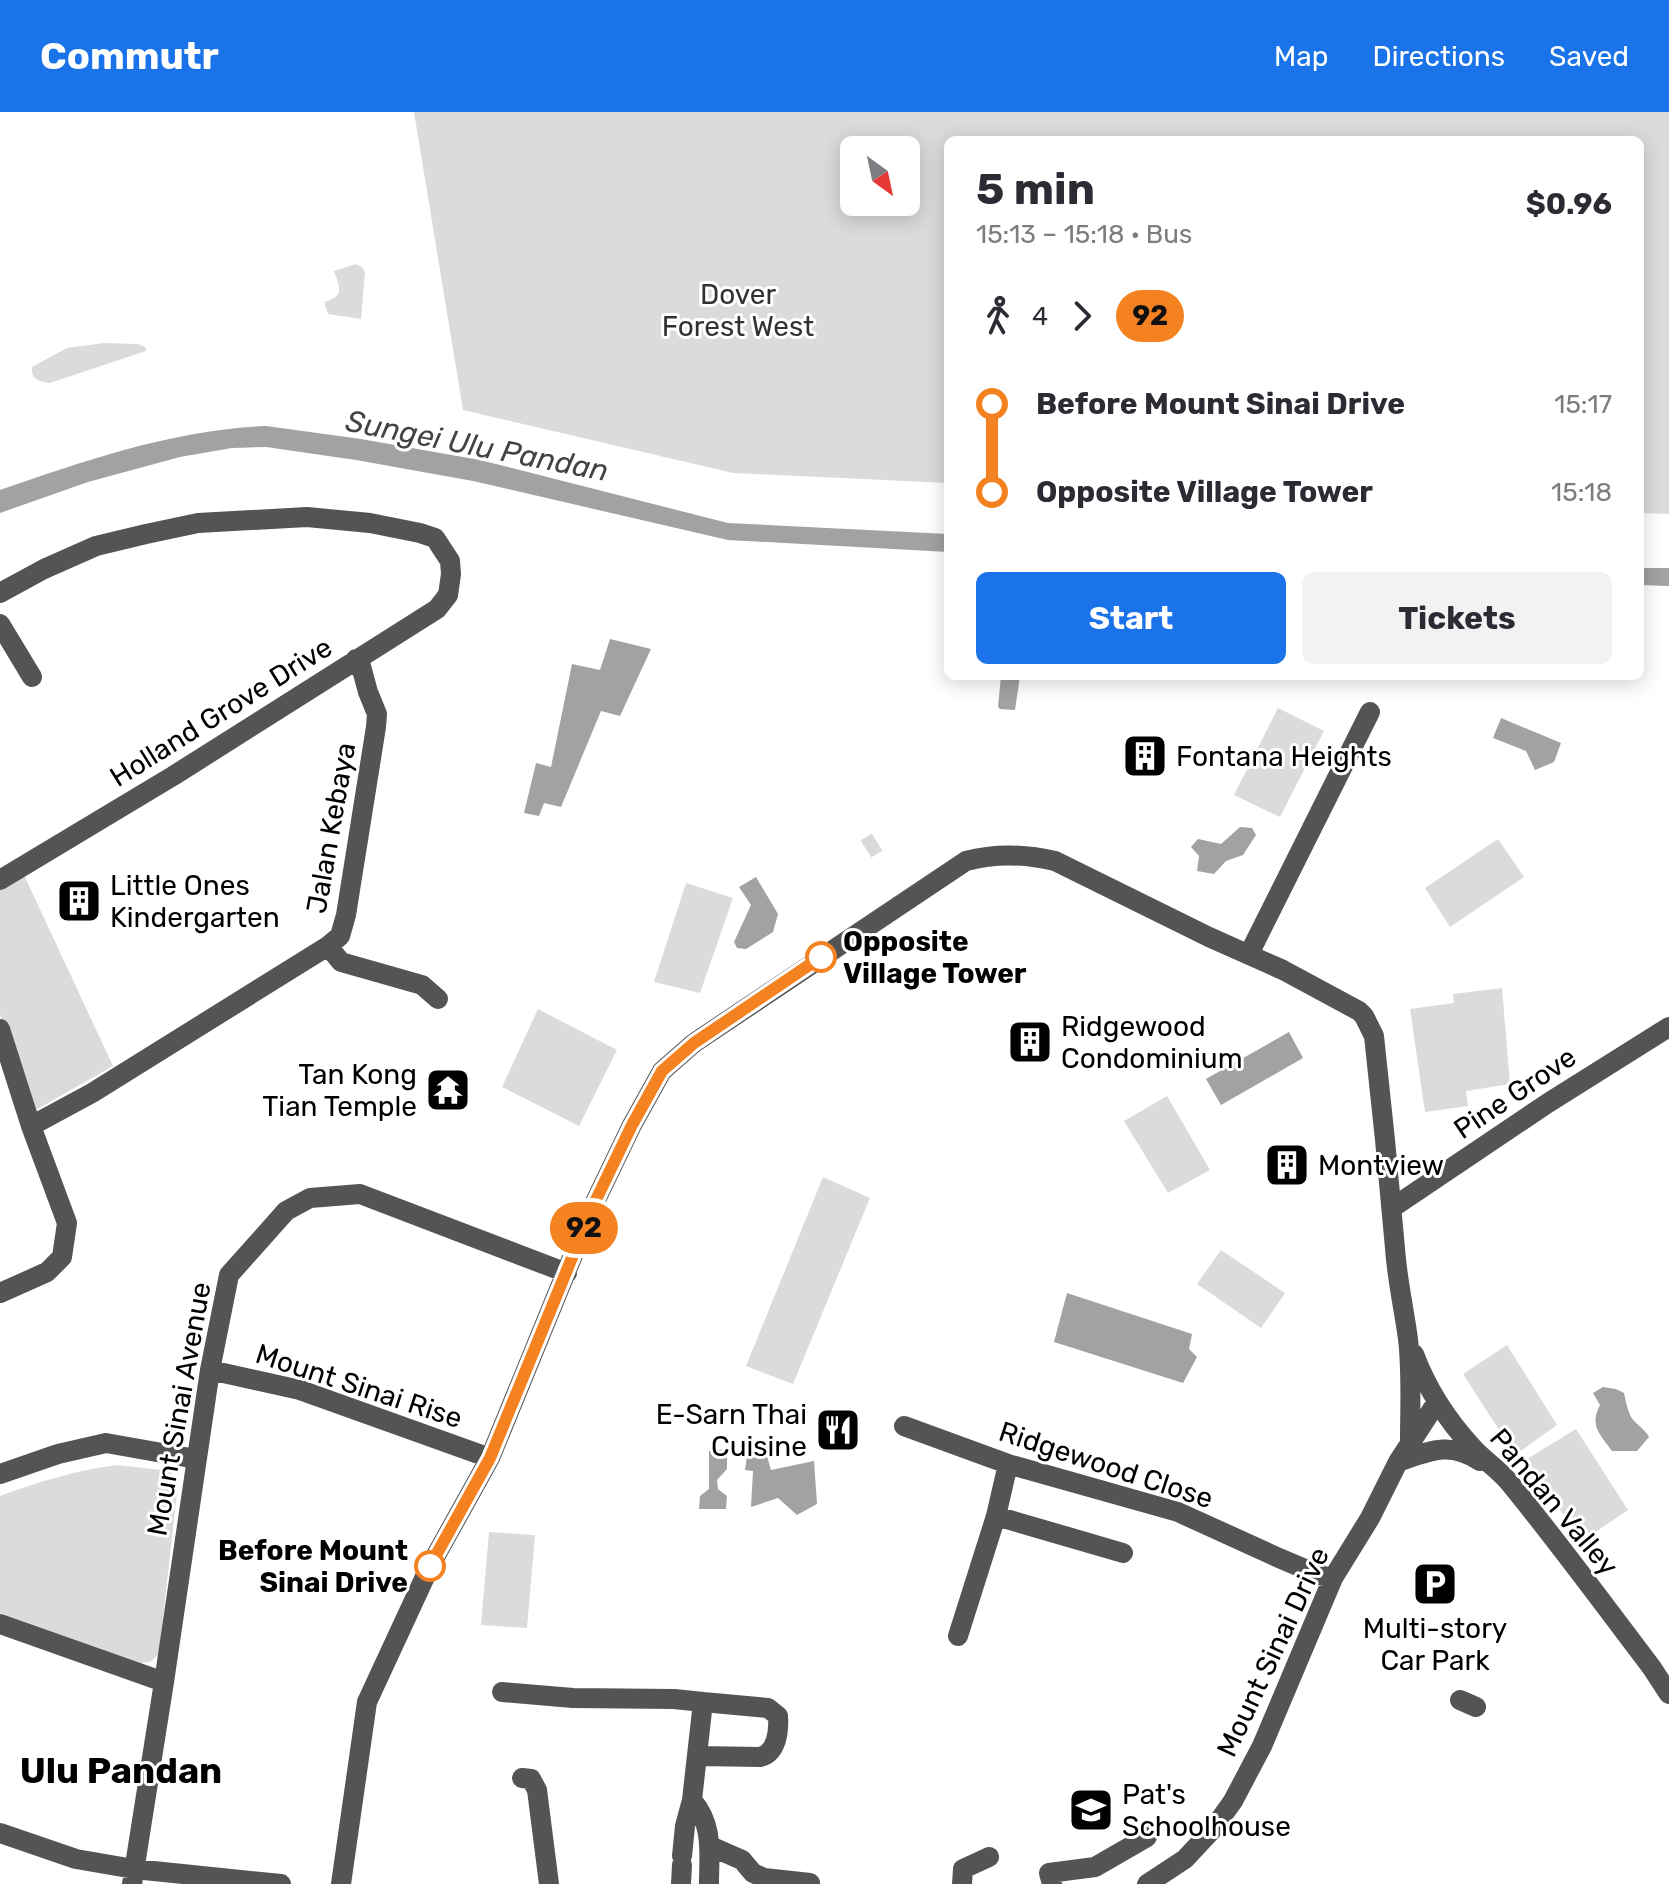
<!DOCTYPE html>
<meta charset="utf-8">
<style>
body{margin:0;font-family:Rubik,sans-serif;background:#f2f2f3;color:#2b2b33;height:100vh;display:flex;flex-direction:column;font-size:30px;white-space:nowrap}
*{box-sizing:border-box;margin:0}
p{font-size:26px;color:#7c7c81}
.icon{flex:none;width:44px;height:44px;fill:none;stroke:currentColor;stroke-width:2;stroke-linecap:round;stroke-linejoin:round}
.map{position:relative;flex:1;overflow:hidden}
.details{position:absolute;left:944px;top:24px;width:700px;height:544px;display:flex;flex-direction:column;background:#fff;border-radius:12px;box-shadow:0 4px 20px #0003}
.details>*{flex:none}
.badge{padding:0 16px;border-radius:26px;font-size:28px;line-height:52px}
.needle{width:52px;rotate:147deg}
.controls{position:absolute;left:840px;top:24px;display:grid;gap:16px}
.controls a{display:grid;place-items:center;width:80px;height:80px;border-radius:12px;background:#fff;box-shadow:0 4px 20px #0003;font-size:40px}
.map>.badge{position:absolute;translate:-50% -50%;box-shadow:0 0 0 4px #fff}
.legs{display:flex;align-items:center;gap:12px;height:88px;padding:0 32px;font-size:26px}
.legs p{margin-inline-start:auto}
.overview{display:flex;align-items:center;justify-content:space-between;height:136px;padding:0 32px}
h1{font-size:44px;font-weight:700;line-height:60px}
.action{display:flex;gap:16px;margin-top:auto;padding:16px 32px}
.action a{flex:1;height:92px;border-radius:12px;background:#1a73e8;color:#fff;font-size:32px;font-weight:700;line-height:92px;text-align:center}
.action a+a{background:#f2f2f3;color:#2b2b33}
ul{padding:0 32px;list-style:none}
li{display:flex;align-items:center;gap:28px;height:88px;font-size:30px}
li i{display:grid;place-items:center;width:12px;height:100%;margin:0 10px;background:currentColor}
li i::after{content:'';width:20px;height:20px;margin:-10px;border:6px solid;border-radius:50%;background:#fff}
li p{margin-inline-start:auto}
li:first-child i{background:linear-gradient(#0000 50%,currentColor 0)}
li:last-child i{background:linear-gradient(currentColor 50%,#0000 0)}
header{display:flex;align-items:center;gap:48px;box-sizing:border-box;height:112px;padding:0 40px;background:#1a73e8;color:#fff}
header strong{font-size:38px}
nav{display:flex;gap:44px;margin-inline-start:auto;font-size:28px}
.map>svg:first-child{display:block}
.green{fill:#dbdbdb;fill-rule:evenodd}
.water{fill:#a2a2a2}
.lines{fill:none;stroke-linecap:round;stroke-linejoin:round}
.minor-tunnel{stroke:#d9d9d9;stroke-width:20;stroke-dasharray:20 10;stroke-linecap:butt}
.minor{stroke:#545454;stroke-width:20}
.line-1-casing{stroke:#fff;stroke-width:18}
.line-1{stroke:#f58220;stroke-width:12}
.stop-1-dot{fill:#fff;stroke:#f58220;stroke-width:4}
.labels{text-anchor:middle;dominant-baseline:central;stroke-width:6;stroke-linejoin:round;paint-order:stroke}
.park-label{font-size:28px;fill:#323232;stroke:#fff}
.street-label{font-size:28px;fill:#000;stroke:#fff}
.poi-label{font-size:28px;fill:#000;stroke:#fff;text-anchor:start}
.stop-label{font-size:28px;font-weight:bold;fill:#000;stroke:#fff;text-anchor:start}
.water-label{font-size:30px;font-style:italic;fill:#434343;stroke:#fff}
.district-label{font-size:36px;font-weight:bold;fill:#000;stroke:#fff}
</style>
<header>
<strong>Commutr</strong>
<nav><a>Map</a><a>Directions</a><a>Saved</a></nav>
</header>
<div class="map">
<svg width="1669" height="1772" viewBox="0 0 1669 1772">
<rect width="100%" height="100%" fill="#fff"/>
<path class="green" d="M414,0H1669V402L1640,401V28H948V371L733,361L463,298ZM854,38H906V90H854Z
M356,152L362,155L365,160L361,207L328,202L324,190C345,184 340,176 334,159Z
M104,231L138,232L145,235L146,239L50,271C40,270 30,267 32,255L67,236Z
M1278,596L1324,619L1280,705L1234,683Z
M1498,727L1524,765L1450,815L1425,776Z
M17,748L113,954L34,999L0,902V759Z
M686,771L733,786L700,881L654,870Z
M1502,876L1510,972L1466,979L1468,994L1425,1000L1410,897L1454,891L1453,882Z
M538,897L617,938L579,1014L502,975Z
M1167,984L1210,1058L1168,1081L1124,1009Z
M823,1065L870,1086L793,1272L746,1254Z
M1221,1138L1285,1181L1261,1216L1197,1172Z
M1507,1233L1557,1313L1515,1343L1463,1262Z
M1576,1317L1628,1398L1581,1430L1527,1347Z
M117,1353L170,1359L178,1372L159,1542L150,1550L140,1551L0,1501V1384C39,1370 76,1358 117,1353Z
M489,1420L535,1423L527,1516L481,1513Z"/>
<path class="water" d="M266,314L361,327L480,348L728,411L948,422V440L728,428L473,369L356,348L266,335L232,336L180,345L88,370L0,401V378C87,348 173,318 266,314Z
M1640,456H1669V474L1640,473Z
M610,527L651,537L620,604L601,599L561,695L544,691L539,704L524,701L536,651L551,655L572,552L600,558Z
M1001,564H1020L1015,598L1000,597L998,595Z
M1501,606L1561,631L1554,650L1535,658L1526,639L1493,626Z
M1240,715L1252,716L1256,723L1243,743L1226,749L1214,762L1197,759L1199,744L1191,735L1198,727L1221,732Z
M756,765L778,802L773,820L746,837L737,836L734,830L751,793L739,775Z
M1289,920L1303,946L1221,993L1206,967Z
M1067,1181L1192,1222L1189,1237L1197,1245L1183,1271L1054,1230Z
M1603,1275L1616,1277L1624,1281C1626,1290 1628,1302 1634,1309C1640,1315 1645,1318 1649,1325L1637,1339H1612C1600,1322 1589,1314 1600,1293L1593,1281Z
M727,1337V1357L717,1368L718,1377L727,1384L726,1397H699L700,1384L709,1377V1339Z
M748,1337H765L771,1358L814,1349L817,1392L797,1403L778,1386L751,1395L753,1359L745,1358Z"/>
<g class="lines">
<path class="minor-tunnel" d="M866,737L877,730"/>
<path class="minor" d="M0,481L44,457L96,434L146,422L198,411L307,405L370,411L420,421L435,426L450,449L451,462L448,483L437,497L173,664L0,768
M0,512L32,565
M328,834L341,850L422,873L438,887
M1249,842L1370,600
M0,917L31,1014L67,1111L62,1145L47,1160L0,1181
M31,1014L92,981L328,834L340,824L346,803L376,615L377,602L368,580L361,554L356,547
M1392,1096L1548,991L1669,915
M1414,1242C1427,1277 1448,1309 1473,1336C1484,1348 1498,1357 1509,1370C1558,1430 1605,1494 1652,1556L1669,1582
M210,1258L300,1278L490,1346
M904,1314L1008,1352L1178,1400L1279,1446L1319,1463L1333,1466
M1398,1350C1430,1339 1449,1329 1480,1349
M0,1362L58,1342L106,1331L196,1347
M996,1404L1123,1441
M0,1512L164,1570
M958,1524L996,1404L1008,1352
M502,1580L573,1586L674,1587L703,1590L768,1596L778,1604C779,1619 777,1641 760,1645L698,1644
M1460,1588L1476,1595
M522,1666L531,1667L537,1678L549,1772
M692,1688C714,1713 709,1741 709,1772
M0,1721L76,1747L134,1757L281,1772
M710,1734L742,1748L753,1761L764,1766L810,1771
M682,1744L685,1714L692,1688L703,1590
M132,1772L164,1570L210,1258L229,1163L286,1099L310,1086L360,1082L567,1161
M341,1772L367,1590L430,1454L490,1346L594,1092L632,1013L662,959L694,931L966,749C996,741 1025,742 1055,749L1209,825L1283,858L1359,899L1364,904L1374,924C1382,995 1389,1066 1395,1136C1397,1167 1404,1197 1408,1227C1412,1261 1410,1296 1410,1330
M681,1772L682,1753
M962,1772L963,1757L989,1745
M1052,1772L1049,1761L1095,1755L1147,1725
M1147,1772L1185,1747L1213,1717L1233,1689L1262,1634L1333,1466L1370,1406L1398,1350L1437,1290"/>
</g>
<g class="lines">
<g class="line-1-casing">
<path id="line-1" d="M430,1454L490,1346L594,1092L632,1013L662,959L694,931L821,845"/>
</g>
<use href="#line-1" class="line-1"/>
</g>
<defs>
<g id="building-square" transform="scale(2.3)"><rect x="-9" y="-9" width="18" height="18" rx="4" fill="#000" stroke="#fff"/><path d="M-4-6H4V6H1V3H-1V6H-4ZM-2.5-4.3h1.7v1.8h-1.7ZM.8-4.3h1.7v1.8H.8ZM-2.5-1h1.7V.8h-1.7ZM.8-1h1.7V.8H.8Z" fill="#fff"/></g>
<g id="temple-square" transform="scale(2.3)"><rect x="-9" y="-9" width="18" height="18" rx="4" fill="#000" stroke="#fff"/><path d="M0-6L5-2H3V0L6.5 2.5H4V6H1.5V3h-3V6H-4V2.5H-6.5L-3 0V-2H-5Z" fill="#fff"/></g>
<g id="restaurant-square" transform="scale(2.3)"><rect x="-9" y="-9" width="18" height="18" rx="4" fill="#000" stroke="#fff"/><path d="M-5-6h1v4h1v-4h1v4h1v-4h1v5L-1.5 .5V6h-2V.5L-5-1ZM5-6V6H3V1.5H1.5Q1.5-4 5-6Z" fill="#fff"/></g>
<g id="parking-square" transform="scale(2.3)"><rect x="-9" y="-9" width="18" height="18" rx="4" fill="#000" stroke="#fff"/><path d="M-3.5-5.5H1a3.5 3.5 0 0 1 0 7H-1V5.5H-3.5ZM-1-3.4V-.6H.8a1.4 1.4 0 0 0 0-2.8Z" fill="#fff"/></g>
<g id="school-square" transform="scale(2.3)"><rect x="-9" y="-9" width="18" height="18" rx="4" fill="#000" stroke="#fff"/><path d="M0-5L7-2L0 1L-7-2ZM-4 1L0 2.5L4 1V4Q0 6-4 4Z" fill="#fff"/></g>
</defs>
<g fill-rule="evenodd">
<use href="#building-square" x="1145" y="644"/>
<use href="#building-square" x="79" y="789"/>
<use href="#building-square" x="1030" y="930"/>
<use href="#temple-square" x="448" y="978"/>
<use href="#building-square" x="1287" y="1053"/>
<use href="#restaurant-square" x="838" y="1318"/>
<use href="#parking-square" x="1435" y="1472"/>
<use href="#school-square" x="1091" y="1698"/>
</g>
<g class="stop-1-dot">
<circle cx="821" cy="845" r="14"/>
<circle cx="430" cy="1454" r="14"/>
</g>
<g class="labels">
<g class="park-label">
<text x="738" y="182">Dover<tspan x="738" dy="32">Forest West</tspan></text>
</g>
<g class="street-label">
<text transform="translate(221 600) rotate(-32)">Holland Grove Drive</text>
<text transform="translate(331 716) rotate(-80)">Jalan Kebaya</text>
<text transform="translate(1515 981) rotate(-34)">Pine Grove</text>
<text transform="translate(359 1274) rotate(18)">Mount Sinai Rise</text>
<text transform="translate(179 1297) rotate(-80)">Mount Sinai Avenue</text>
<text transform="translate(1106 1353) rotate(18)">Ridgewood Close</text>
<text transform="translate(1554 1390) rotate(50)">Pandan Valley</text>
<text transform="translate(1273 1540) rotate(-65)">Mount Sinai Drive</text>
</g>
<g class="poi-label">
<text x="1176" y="644">Fontana Heights</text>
<text x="110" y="773">Little Ones<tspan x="110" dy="32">Kindergarten</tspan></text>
<text x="1061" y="914">Ridgewood<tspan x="1061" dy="32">Condominium</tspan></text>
<text x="417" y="962" text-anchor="end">Tan Kong<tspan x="417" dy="32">Tian Temple</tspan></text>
<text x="1318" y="1053">Montview</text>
<text x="807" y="1302" text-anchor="end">E-Sarn Thai<tspan x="807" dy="32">Cuisine</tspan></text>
<text x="1435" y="1516" text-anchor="middle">Multi-story<tspan x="1435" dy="32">Car Park</tspan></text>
<text x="1122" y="1682">Pat's<tspan x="1122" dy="32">Schoolhouse</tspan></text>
</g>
<g class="stop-label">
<text x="843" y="829">Opposite<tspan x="843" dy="32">Village Tower</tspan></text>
<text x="408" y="1438" text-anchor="end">Before Mount<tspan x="408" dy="32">Sinai Drive</tspan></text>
</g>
<g class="water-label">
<text transform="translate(477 334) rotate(11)">Sungei Ulu Pandan</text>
</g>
<g class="district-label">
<text x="121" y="1658">Ulu Pandan</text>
</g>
</g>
</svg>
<div class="controls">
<a><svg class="needle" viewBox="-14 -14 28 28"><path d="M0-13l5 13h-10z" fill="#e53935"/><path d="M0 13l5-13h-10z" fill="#7c7c81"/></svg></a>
</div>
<b class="badge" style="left:584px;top:1116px;background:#f58220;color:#111">92</b>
<section class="details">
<div class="overview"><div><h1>5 min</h1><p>15:13 – 15:18 · Bus</p></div><b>$0.96</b></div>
<div class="legs"><svg class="icon" aria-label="walk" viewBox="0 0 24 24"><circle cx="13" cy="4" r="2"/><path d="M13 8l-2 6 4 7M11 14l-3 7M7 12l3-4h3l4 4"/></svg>4<svg class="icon" aria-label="forward" viewBox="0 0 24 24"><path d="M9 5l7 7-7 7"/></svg><b class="badge" style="background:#f58220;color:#111">92</b></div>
<ul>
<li><i style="color:#f58220"></i><b>Before Mount Sinai Drive</b><p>15:17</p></li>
<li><i style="color:#f58220"></i><b>Opposite Village Tower</b><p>15:18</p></li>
</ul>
<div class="action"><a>Start</a><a>Tickets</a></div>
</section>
</div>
